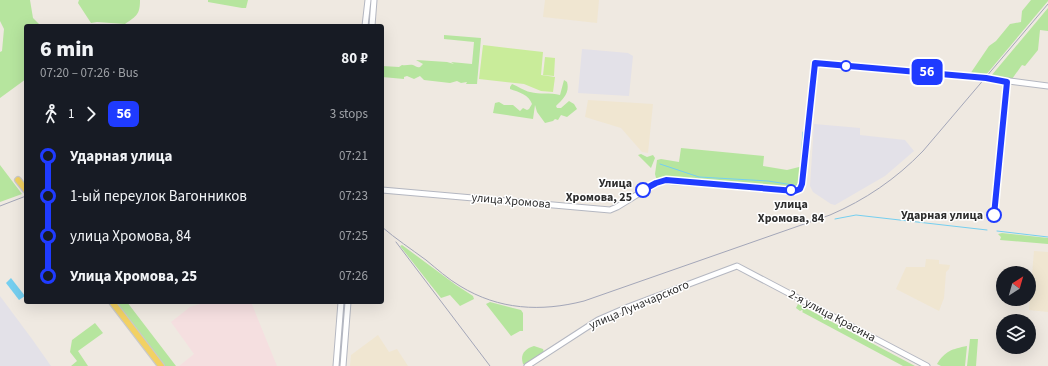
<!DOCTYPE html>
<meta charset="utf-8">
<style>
body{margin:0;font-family:"Source Sans 3",sans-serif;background:#242831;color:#f1f3f6;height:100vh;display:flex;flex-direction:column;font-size:15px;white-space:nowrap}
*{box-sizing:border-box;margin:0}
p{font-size:13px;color:#9ea1a6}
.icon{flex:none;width:22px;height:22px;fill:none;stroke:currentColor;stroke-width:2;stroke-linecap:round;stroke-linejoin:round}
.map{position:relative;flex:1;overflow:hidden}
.panel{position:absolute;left:24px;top:24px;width:360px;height:280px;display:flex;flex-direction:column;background:#171b24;border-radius:4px;box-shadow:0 4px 16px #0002}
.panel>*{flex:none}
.badge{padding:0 8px;border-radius:6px;font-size:14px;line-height:26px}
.needle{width:26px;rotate:37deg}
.fabs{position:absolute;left:996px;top:266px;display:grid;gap:8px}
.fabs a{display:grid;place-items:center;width:40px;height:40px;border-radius:50%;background:#171b24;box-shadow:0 4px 16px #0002;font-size:20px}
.map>.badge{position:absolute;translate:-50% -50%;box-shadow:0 0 0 2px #fff}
.legs{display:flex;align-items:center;gap:6px;height:44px;padding:0 16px;font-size:13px}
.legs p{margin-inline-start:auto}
.head{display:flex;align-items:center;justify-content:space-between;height:68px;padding:0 16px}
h1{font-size:22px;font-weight:800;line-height:30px}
ul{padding:0 16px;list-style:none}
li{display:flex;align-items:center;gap:14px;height:40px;font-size:15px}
li i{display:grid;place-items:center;width:6px;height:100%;margin:0 5px;background:currentColor}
li i::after{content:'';width:10px;height:10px;margin:-5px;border:3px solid;border-radius:50%;background:#171b24}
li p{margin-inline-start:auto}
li:first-child i{background:linear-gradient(#0000 50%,currentColor 0)}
li:last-child i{background:linear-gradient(currentColor 50%,#0000 0)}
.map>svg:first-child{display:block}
.industrial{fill:#e3e1e8}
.education{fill:#f0e6d1}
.medical{fill:#f5dfe0}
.green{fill:#b6e59e}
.pitch{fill:#c9ec9a}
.water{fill:#75cff0}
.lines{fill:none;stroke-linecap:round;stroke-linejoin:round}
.stream{stroke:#75cff0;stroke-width:1}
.secondary-casing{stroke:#b4b7c1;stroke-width:7}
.primary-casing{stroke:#c9c9c9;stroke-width:8}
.secondary{stroke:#fff;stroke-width:5}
.primary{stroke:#f2d163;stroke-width:5.5}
.rail{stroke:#a3a6b8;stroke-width:1}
.line-1-casing{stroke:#fff;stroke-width:9}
.line-1{stroke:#1f3bff;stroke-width:6}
.stop-1-dot{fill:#fff;stroke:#1f3bff;stroke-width:2}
.labels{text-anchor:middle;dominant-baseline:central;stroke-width:3;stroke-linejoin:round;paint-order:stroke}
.stop-label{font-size:12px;font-weight:bold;fill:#2e2e2e;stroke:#fff;text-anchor:end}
.street-label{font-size:12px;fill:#2e2e2e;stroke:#fff}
</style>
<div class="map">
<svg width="1048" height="366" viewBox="0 0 1048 366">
<rect width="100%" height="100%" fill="#efe9e1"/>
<path class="industrial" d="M582,49L628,53L633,56L629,96L578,93Z
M814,124L860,128V135L905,140L914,151L885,176L835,205L831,204L813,192L810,186Z
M0,296L32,339L51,366H0Z"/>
<path class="education" d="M545,0H599L597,23L543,17Z
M588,100L653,104L648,153L642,152L621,128L585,117Z
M1034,251L1048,252V312L1029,310Z
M926,259L939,260V264L950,265L949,269L946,272L944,298L939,311L896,289L906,267H925Z
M378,335L389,352L397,349L408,366H350L351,355Z"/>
<path class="medical" d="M206,302H251L277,366H179L194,354L171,322L190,307Z"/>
<path class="green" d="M0,0H30L33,18L41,26H26V79L0,98V52L2,51L4,29L0,21Z
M79,0H140C140,14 137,16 125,24L97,22L91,23L78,3Z
M208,0H248L246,8H242L208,2Z
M1031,0H1048V1L985,76L970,74L989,46L996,41L1010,24L1021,22L1022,11Z
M1048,8V31L1040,30L1038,50L1025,66L1022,65L1012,79L991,76Z
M444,35L481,38L477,84H466L467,82L461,83L457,81L450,83L424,80L420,76L414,79L407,76L404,77V79L382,77V66L399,67L402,65C406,66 409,64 413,65C416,66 417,68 420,67L423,64L416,60L447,62L454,64L451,62L472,64L474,42L444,39Z
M564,80L567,82C570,93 563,99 556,106L557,108H561L569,101L574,104L577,109L567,117L561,115L558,120L555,119L553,121L545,123L537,112L535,105L533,119L493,113L495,103L499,102L504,105H513L520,111L523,108L527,110L529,109L532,104C529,95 519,92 510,89V87L512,84C518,86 524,91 530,92C540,95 550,92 560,95Z
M681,148L764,156L763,166L787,170L803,166L800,187L794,189L656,178L655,174L657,160L661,159L679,162Z
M641,154L647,157L653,155L655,158L651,168L638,155Z
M0,165L22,194L0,202Z
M1002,233L1048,238V244L1000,240L1001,237L998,234Z
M402,245L456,285L473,296L474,299L460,306L450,295L441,298L400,246Z
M114,302H127L176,366H163Z
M490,302L521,310L523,313V331H520L511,336L486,304Z
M798,304L915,366H903L802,312L803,311L802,310L800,311L796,308Z
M95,323L103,333L78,351L88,366H71L77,361L70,352L72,340Z
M970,339H978L976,366H967Z
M534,346L543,349L544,352L525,365L523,364C520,355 524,349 534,346Z
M967,346L965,366H941L937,364C945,351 952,349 967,346Z"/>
<path class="pitch" d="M483,45L543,52L541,75L555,77L553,92L541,91L524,84L479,79Z
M545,57L555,58L554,76L543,75Z"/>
<path class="water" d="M11,278L25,296L19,300L6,283Z"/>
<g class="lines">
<path class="stream" d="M660,164L699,177L768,181L793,185
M796,185H799L803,132
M835,219L856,215L987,230
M997,231L1048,237"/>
<g class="secondary-casing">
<path id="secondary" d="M365,26L368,0
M372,26L374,0
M382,190L610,210L617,207L656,183L663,181L797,190L801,188L802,184L815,63L986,78L1048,86
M336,366L341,302
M343,366L348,302
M527,366L598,320L628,307L737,266L927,366"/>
</g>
<g class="primary-casing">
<path id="primary" d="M18,180L26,190
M112,302L161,366"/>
</g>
<use href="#secondary" class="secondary"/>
<use href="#primary" class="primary"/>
<path class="rail" d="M0,206L26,196
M382,227C396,239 411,249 426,260C437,269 448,279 460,286C499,310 541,312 584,301L830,215C865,200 896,179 923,151L1048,4
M396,242L490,366"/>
</g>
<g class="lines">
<g class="line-1-casing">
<path id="line-1" d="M643,190L656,183L666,180L795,191L800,189L802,184L815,63L986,78L1007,82L994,215"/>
</g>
<use href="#line-1" class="line-1"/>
</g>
<g class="stop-1-dot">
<circle cx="846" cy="66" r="5"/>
<circle cx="643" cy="190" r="7"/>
<circle cx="791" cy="190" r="5"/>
<circle cx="994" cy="215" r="7"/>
</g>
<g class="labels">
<g class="stop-label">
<text x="632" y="183">Улица<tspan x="632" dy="14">Хромова, 25</tspan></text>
<text x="791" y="204" text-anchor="middle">улица<tspan x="791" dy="14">Хромова, 84</tspan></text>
<text x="983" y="215">Ударная улица</text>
</g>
<g class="street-label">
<text transform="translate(511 201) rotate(5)">улица Хромова</text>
<text transform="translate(639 305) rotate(-23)">улица Луначарского</text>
<text transform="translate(832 316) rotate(28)">2-я улица Красина</text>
</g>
</g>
</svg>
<div class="fabs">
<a><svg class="needle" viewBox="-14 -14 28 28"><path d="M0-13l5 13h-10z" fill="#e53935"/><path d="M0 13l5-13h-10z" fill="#9ea1a6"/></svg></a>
<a><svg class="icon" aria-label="layers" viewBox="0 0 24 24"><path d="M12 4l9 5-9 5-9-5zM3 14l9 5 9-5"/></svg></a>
</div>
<b class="badge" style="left:927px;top:72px;background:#1f3bff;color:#fff">56</b>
<section class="panel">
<div class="head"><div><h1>6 min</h1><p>07:20 – 07:26 · Bus</p></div><b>80 ₽</b></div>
<div class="legs"><svg class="icon" aria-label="walk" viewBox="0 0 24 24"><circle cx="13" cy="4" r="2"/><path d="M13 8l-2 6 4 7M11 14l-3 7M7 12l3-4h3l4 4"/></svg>1<svg class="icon" aria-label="forward" viewBox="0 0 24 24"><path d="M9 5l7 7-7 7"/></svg><b class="badge" style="background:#1f3bff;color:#fff">56</b><p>3 stops</p></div>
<ul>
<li><i style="color:#1f3bff"></i><b>Ударная улица</b><p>07:21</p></li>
<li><i style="color:#1f3bff"></i><span>1-ый переулок Вагонников</span><p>07:23</p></li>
<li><i style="color:#1f3bff"></i><span>улица Хромова, 84</span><p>07:25</p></li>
<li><i style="color:#1f3bff"></i><b>Улица Хромова, 25</b><p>07:26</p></li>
</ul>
</section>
</div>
